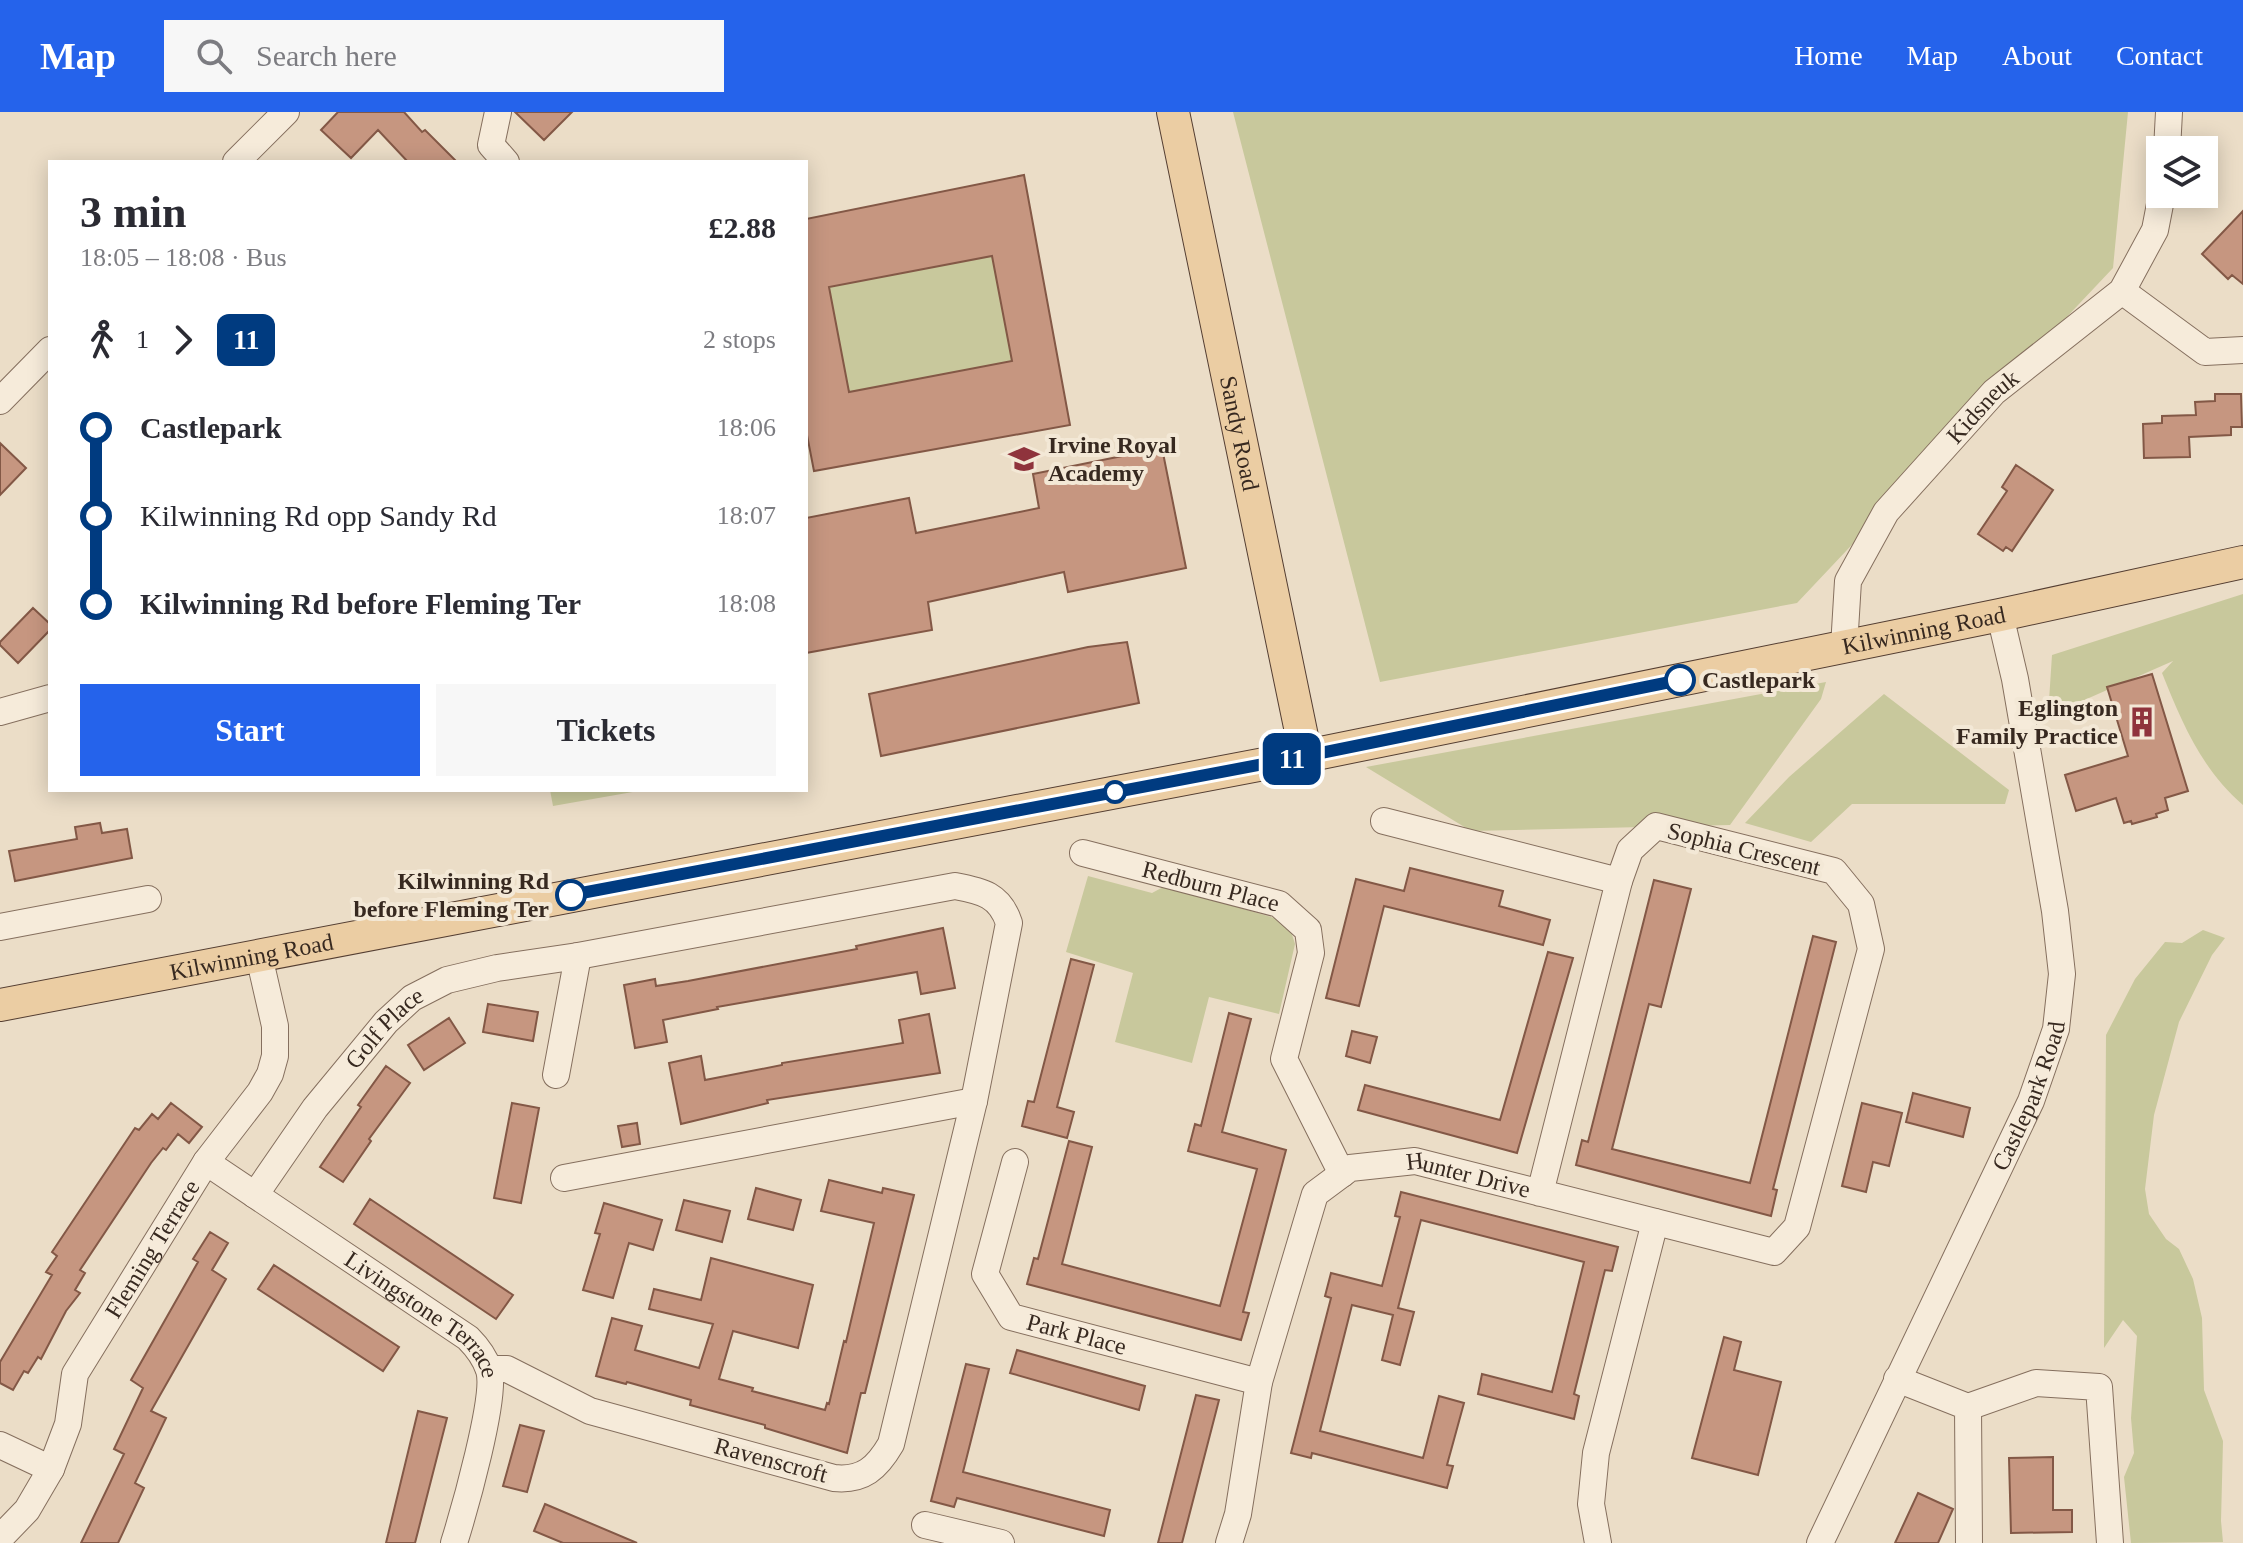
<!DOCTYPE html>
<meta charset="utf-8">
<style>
body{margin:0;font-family:Georgia,serif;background:#f7f7f7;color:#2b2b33;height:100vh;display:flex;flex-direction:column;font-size:30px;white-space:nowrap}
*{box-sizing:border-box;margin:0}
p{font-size:26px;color:#7c7c81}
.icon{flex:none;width:44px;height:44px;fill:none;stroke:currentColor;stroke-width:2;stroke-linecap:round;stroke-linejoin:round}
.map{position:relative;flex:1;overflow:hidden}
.side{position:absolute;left:48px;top:48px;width:760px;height:632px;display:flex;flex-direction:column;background:#fff;border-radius:0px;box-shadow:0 4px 20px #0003}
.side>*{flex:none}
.badge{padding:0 16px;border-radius:12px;font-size:28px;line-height:52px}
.fabs{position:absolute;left:2146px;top:24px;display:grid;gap:16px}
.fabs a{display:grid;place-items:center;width:72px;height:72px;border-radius:0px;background:#fff;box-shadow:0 4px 20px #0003;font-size:40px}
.map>.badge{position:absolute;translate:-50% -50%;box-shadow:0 0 0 4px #fff}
.legs{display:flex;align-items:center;gap:12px;height:88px;padding:0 32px;font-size:26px}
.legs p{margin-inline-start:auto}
.overview{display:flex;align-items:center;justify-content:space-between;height:136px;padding:0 32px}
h1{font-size:44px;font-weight:700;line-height:60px}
.button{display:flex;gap:16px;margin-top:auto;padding:16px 32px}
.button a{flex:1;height:92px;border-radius:0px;background:#2563eb;color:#fff;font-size:32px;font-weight:700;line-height:92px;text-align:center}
.button a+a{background:#f7f7f7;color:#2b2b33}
ul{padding:0 32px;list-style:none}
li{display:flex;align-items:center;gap:28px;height:88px;font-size:30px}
li i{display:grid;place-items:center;width:12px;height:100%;margin:0 10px;background:currentColor}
li i::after{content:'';width:20px;height:20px;margin:-10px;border:6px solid;border-radius:50%;background:#fff}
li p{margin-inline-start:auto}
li:first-child i{background:linear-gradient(#0000 50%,currentColor 0)}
li:last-child i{background:linear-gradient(currentColor 50%,#0000 0)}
header{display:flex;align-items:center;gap:48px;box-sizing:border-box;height:112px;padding:0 40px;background:#2563eb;color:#fff}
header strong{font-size:38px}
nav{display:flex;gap:44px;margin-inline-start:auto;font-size:28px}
.search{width:560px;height:72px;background:#f7f7f7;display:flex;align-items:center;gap:20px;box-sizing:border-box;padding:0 28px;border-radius:0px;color:#7c7c81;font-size:30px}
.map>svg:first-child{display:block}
.green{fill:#c8c89c}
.building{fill:#c69680;stroke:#835846;stroke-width:2;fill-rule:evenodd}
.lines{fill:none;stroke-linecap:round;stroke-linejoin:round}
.minor-casing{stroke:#856f5e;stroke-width:28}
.major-casing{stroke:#543e32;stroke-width:34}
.minor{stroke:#f6ebda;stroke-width:26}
.major{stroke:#ebcda3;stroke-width:32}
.line-1-casing{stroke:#fff;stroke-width:18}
.line-1{stroke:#003b80;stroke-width:12}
.stop-1-dot{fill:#fff;stroke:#003b80;stroke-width:4}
.labels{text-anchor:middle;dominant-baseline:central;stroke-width:8;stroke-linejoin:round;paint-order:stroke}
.street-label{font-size:24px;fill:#372920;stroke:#f3e8d6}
.poi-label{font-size:24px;font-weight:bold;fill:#372920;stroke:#f3e8d6;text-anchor:start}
.stop-label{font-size:24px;font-weight:bold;fill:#372920;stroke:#f3e8d6;text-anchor:start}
</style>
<header>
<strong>Map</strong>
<div class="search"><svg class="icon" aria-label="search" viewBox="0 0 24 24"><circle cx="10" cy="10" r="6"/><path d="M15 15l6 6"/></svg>Search here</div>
<nav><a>Home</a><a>Map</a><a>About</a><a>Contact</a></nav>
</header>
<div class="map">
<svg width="2243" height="1431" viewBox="0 0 2243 1431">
<rect width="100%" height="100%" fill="#ebddc7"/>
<path class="green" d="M1233,0H2128L2113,156L1797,491L1380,570Z
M992,144L1012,249L849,280L829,175Z
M2243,482V693C2202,658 2182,611 2162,561L2173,549L2048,604L2052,543Z
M1826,570L1821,587L1730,713L1471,719L1366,655Z
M1884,582L2009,678L2005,692H1852L1811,730L1745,711L1789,665Z
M550,678H644L553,694Z
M1088,764L1152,781L1165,774L1288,810L1295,832L1279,902L1209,885L1192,951L1115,930L1133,861L1066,840Z
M2203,818L2225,826L2212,843L2179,910L2154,1003L2145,1077L2149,1102L2166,1127L2179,1137L2193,1167L2202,1206L2204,1278L2223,1329L2221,1409L2223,1430L2131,1431L2124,1365L2134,1341L2131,1306L2137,1224L2123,1208L2104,1236L2106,923L2135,867L2165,830L2182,831Z"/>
<path class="building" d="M338,0H404L422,20L425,18L457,50H408L378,18L351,46L321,18Z
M515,0H572L544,28Z
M1024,63L1070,313L814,359L806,318V107ZM992,144L1012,249L849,280L829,175Z
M2243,99V172L2232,163L2228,167L2202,142Z
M2215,282H2241L2242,315H2231V323L2189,325L2190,345L2144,346L2143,312L2162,311V304L2196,303L2195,290L2215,289Z
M0,331L26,356L0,383Z
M1162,336L1186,456L1068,480L1064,460L928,490L932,518L806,541V406L909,386L916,421L1039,396L1033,362Z
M2016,353L2053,378L2012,439L2006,435L2003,439L1978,422L2007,379L2002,375Z
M33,496L50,512V518L18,551L0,533V530Z
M1127,530L1139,591L881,644L869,582L1088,535Z
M2152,562L2188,679L2165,686L2168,698L2156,702L2157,705L2132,712L2131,709L2124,711L2116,686L2076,699L2065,663L2128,644L2107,575Z
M100,711L102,721L127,717L132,746L15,769L9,739L77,727L75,715Z
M1410,756L1503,779L1499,794L1550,808L1543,833L1384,794L1359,894L1326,886L1356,767L1404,779Z
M1654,768L1691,777L1661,895L1649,892L1612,1037L1750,1071L1813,824L1836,830L1773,1077L1777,1078L1771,1104L1576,1053L1582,1028L1588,1030Z
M943,816L955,876L921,882L917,860L717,895L718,897L663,908L667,930L635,936L624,873L655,867L656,874L688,869L857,837L856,834Z
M1548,840L1573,846L1517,1041L1358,998L1365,973L1500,1008Z
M1071,847L1094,853L1057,995L1074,1000L1067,1026L1022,1014L1028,989L1034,990Z
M488,892L538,900L533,929L483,920Z
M1229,901L1251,907L1222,1020L1286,1038L1243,1200L1249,1201L1241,1228L1027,1172L1034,1146L1038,1147L1069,1029L1092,1035L1062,1152L1220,1194L1257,1057L1188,1039L1195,1012L1201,1014Z
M929,902L940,961L767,988L768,991L681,1012L669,951L701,944L705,968L782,953V951L903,931L899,908Z
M449,906L465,931L424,958L408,933Z
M1352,919L1377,925L1370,951L1346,944Z
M386,954L410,971L369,1027L371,1029L343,1070L320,1055L361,995L358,993Z
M1913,981L1970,996L1963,1025L1906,1010Z
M171,991L202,1015L189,1031L178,1022L166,1038L163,1036L151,1051L80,1158L85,1161L75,1178L80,1181L66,1199L41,1247L38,1245L28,1261L24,1259L13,1278L0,1271V1250L52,1163L46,1160L57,1144L52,1140L135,1016L139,1018L152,1002L158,1007Z
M512,991L539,996L521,1091L494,1086Z
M1862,991L1902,1001L1889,1054L1873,1050L1866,1080L1842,1074Z
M637,1011L640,1032L622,1035L618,1014Z
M829,1068L882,1081L883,1076L914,1083L865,1281H861L847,1341L765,1316V1313L690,1293L691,1288L627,1270L626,1272L596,1264L612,1206L642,1214L635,1238L699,1256L713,1212L649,1197L654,1177L701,1188L711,1146L813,1173L798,1236L733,1219L719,1267L753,1276L752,1279L825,1298L827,1291L829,1292L844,1229L846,1230L874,1111L821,1099Z
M756,1076L801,1088L793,1118L748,1107Z
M1401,1080L1618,1135L1612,1159L1605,1158L1574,1282L1579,1284L1574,1307L1478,1282L1482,1262L1552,1280L1584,1150L1421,1108L1398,1196L1414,1200L1400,1253L1382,1248L1393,1203L1352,1193L1320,1319L1423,1346L1439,1284L1464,1291L1447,1353L1453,1354L1447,1376L1312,1341L1311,1346L1291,1341L1331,1186L1325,1184L1331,1161L1382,1174L1400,1105L1395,1104Z
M370,1087L513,1183L496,1207L354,1112Z
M684,1088L730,1099L722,1130L676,1118Z
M604,1091L662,1108L653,1138L629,1131L613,1186L583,1178L600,1122L595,1121Z
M210,1120L228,1131L212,1158L226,1167L151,1299L166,1306L135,1371L144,1376L118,1431H81L124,1342L114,1337L143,1276L131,1268L198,1150L193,1147Z
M274,1153L399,1235L383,1259L258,1177Z
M1724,1225L1741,1230L1734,1258L1781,1270L1758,1363L1692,1346Z
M1017,1238L1145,1274L1139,1298L1010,1261Z
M966,1252L989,1257L963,1360L1110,1398L1104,1424L957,1386L954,1395L931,1389Z
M1196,1283L1219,1288L1182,1431H1158Z
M418,1299L447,1306L415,1431H386Z
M520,1313L544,1319L527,1380L503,1374Z
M2053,1345V1398H2072V1420L2011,1421L2009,1346Z
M1918,1381L1953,1397L1938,1431H1895Z
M545,1392L637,1431H563L534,1419Z"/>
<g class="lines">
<g class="minor-casing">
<g id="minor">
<path d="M498,0L491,33L506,50"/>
<path d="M2167,38L2169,0"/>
<path d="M236,50L286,0"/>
<path d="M2122,179L2205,240L2243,238"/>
<path d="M0,289L50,238"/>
<path id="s1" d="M1844,535L1848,469L1886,400L1994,280L2122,179L2155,118L2162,82"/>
<path d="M0,600L50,586"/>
<path d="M1384,709L1619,769"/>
<path id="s2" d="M1083,741L1279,792L1308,818L1311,841L1284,947L1342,1062"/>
<path d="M0,815L148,787"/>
<path d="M556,963L578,844"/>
<path id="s3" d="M206,1050L468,1226C477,1235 485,1246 489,1258C497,1284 464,1399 454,1431"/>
<path id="s4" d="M1015,1050L985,1162L1011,1205L1259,1270"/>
<path d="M564,1066L974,989"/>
<path id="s5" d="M255,1083L315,996L386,910L412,886L447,868L497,856L578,844L955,774C982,779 1000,783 1009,811L974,989L891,1332C877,1356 863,1369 834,1366L590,1299L507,1257H489"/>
<path d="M1897,1267L1968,1295L1969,1431"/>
<path d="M1968,1295L2036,1271L2099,1275L2110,1431"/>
<path d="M0,1333L51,1357"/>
<path d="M925,1413L1001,1431"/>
<path id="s6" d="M0,1426L27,1398L51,1357L68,1312L75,1262L206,1050L260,980L270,962L275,944V914L259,844"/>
<path id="s7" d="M1229,1431L1238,1402L1259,1270L1315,1082L1350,1056L1415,1049L1774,1140L1797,1115L1871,837L1861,792L1834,759L1656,714L1630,738L1619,769L1540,1081"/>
<path d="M1598,1431L1591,1392L1596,1341L1655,1110"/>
<path id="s8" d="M1820,1431L2031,989L2056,917L2062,862L2055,799L2015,567L2000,503"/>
</g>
</g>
<g class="major-casing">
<g id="major">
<path id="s9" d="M1173,0L1306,644"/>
<path id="s10" d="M0,893L1306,644L2000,503L2243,450"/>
</g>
</g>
<use href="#minor" class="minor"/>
<use href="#major" class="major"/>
</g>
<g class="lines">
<g class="line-1-casing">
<path id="line-1" d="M571,783L1306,644L1680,568"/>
</g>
<use href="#line-1" class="line-1"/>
</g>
<defs>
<g id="school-bare" transform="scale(2.4)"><path d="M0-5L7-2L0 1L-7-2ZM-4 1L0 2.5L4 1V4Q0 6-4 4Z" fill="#8f333c" stroke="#f3e8d6" stroke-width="2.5" paint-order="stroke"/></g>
<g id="building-bare" transform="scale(2.4)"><path d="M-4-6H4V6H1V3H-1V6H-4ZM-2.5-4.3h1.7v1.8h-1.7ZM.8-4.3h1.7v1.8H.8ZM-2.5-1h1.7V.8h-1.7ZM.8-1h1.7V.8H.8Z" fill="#8f333c" stroke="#f3e8d6" stroke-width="2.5" paint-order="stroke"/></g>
</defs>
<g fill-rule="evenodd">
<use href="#school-bare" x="1024" y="347"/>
<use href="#building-bare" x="2142" y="610"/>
</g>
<g class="stop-1-dot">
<circle cx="1680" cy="568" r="14"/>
<circle cx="1115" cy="680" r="10"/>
<circle cx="571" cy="783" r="14"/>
</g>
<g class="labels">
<g class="street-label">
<text stroke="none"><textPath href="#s1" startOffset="288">Kidsneuk</textPath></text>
<text stroke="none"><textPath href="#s9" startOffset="328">Sandy Road</textPath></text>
<text stroke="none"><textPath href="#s10" startOffset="1960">Kilwinning Road</textPath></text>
<text transform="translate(1744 737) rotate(14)">Sophia Crescent</text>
<text stroke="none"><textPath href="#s2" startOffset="132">Redburn Place</textPath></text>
<text stroke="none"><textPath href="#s10" startOffset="256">Kilwinning Road</textPath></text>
<text stroke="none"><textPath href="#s5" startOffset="212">Golf Place</textPath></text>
<text stroke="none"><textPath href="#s8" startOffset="494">Castlepark Road</textPath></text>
<text stroke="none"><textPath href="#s7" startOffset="524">Hunter Drive</textPath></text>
<text stroke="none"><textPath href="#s6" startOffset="332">Fleming Terrace</textPath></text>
<text stroke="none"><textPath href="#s3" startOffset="266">Livingstone Terrace</textPath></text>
<text stroke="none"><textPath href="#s4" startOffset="234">Park Place</textPath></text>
<text transform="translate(771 1348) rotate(15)">Ravenscroft</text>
</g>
<g class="poi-label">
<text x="1048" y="333">Irvine Royal<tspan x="1048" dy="28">Academy</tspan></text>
<text x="2118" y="596" text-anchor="end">Eglington<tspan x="2118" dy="28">Family Practice</tspan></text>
</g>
<g class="stop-label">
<text x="1702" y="568">Castlepark</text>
<text x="549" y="769" text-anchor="end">Kilwinning Rd<tspan x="549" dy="28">before Fleming Ter</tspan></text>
</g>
</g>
</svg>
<div class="fabs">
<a><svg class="icon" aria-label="layers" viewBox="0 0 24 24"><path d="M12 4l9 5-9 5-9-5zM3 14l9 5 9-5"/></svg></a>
</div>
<b class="badge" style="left:1292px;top:647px;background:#003b80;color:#fff">11</b>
<section class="side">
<div class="overview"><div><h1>3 min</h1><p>18:05 – 18:08 · Bus</p></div><b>£2.88</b></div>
<div class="legs"><svg class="icon" aria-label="walk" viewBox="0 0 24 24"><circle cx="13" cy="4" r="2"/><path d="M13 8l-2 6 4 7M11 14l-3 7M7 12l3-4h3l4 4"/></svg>1<svg class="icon" aria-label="forward" viewBox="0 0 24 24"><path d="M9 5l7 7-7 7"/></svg><b class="badge" style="background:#003b80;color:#fff">11</b><p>2 stops</p></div>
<ul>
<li><i style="color:#003b80"></i><b>Castlepark</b><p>18:06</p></li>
<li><i style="color:#003b80"></i><span>Kilwinning Rd opp Sandy Rd</span><p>18:07</p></li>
<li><i style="color:#003b80"></i><b>Kilwinning Rd before Fleming Ter</b><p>18:08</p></li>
</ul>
<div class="button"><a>Start</a><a>Tickets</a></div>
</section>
</div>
